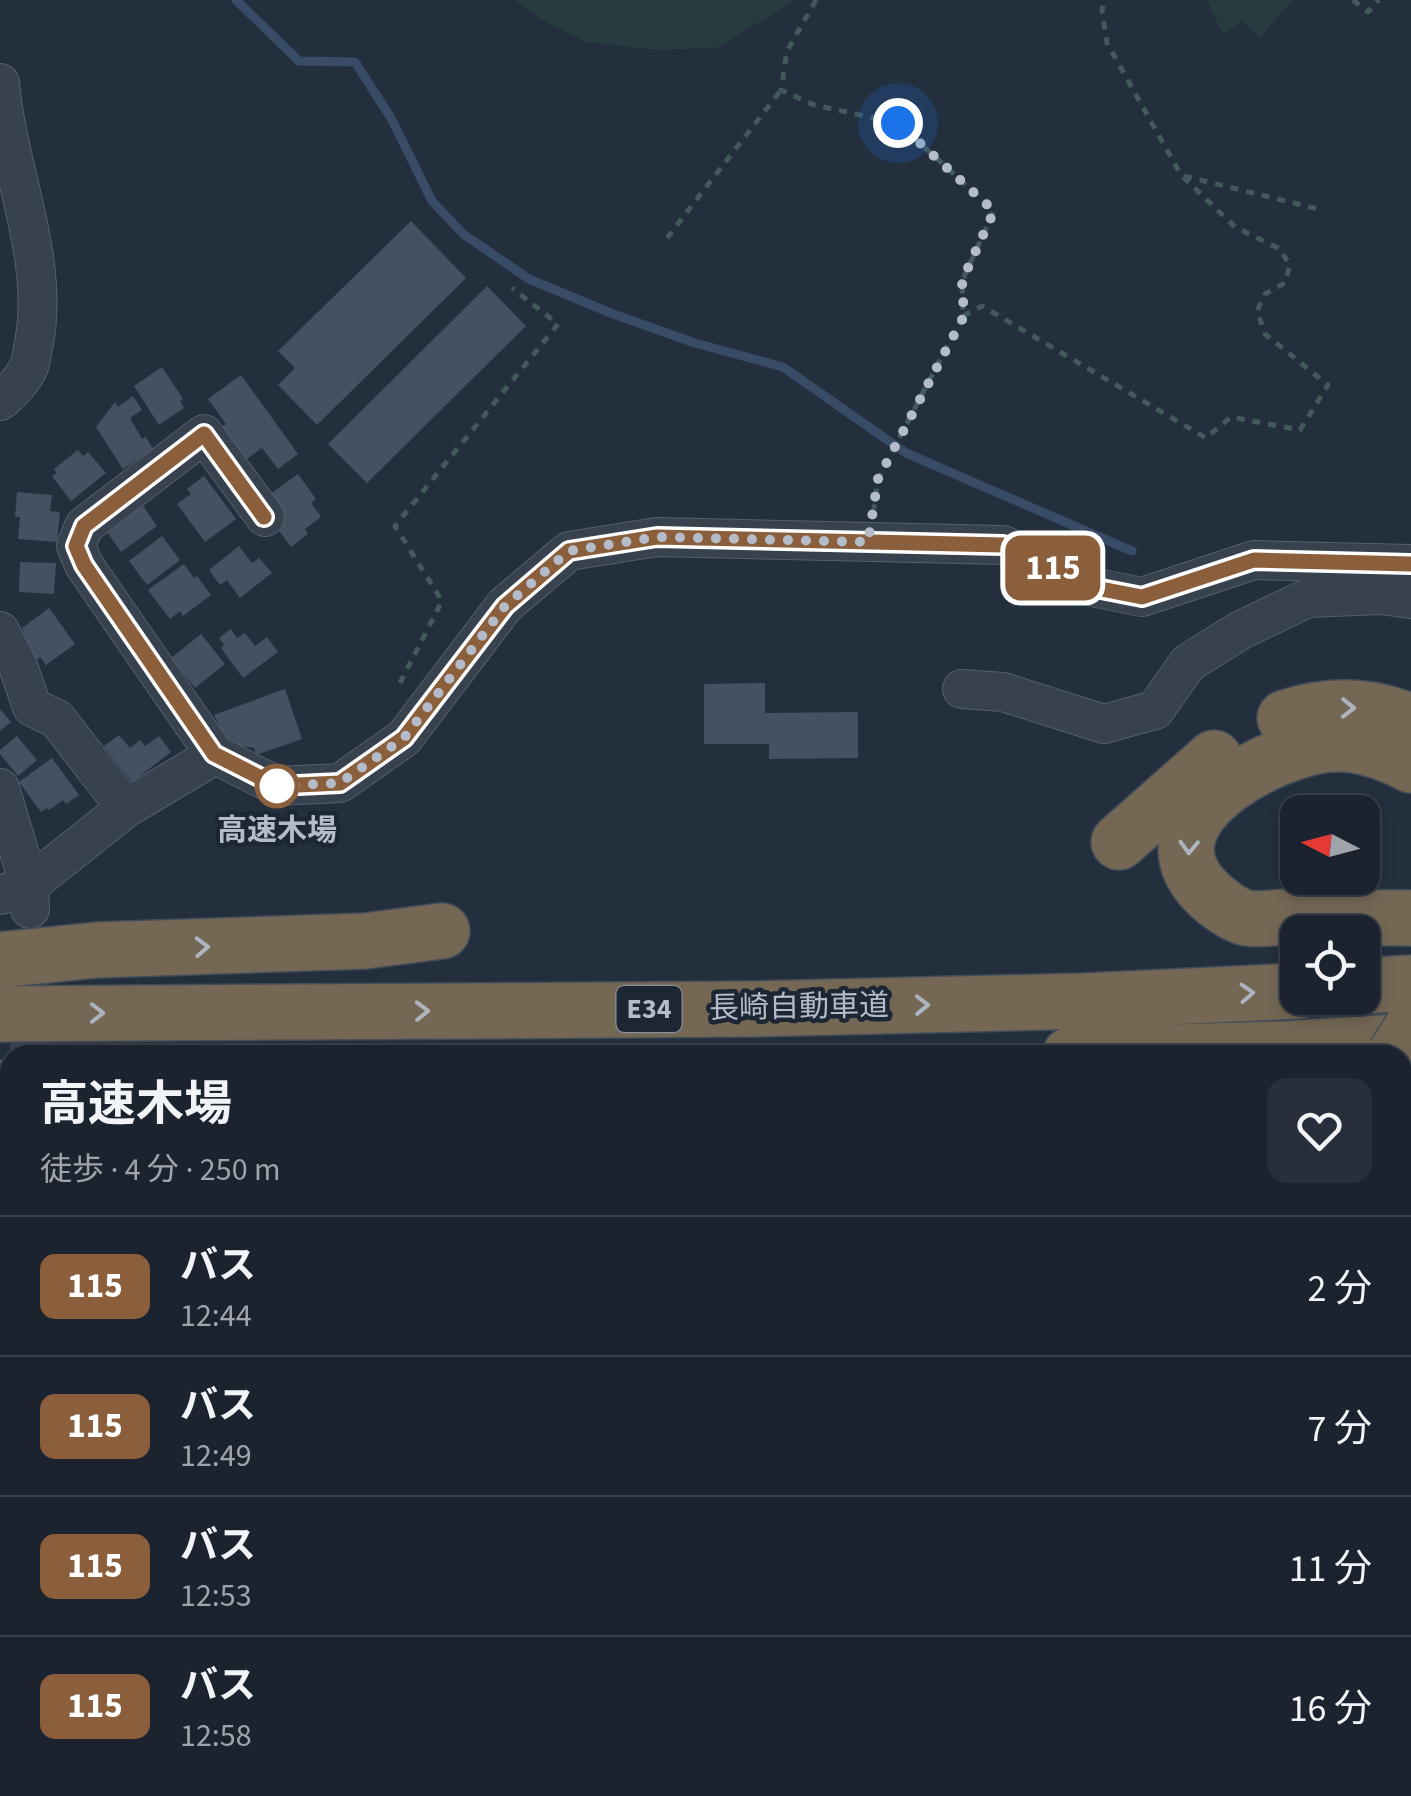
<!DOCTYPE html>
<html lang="ja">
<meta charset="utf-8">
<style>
body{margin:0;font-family:"Source Sans 3","Noto Sans JP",sans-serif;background:#282f3a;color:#f1f3f6;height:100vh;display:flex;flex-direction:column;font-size:38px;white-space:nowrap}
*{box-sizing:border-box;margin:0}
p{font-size:32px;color:#a0a4aa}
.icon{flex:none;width:55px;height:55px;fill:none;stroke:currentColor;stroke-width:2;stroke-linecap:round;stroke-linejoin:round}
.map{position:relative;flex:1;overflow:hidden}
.side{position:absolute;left:0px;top:1045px;width:1412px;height:752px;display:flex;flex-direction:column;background:#1b232e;border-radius:30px 30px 0 0;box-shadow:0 5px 15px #0003,0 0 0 2px #39404a}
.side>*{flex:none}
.badge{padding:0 20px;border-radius:15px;font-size:35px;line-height:65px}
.needle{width:65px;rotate:276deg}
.buttons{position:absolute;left:1280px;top:795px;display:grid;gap:20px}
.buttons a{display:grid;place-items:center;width:100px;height:100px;border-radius:20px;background:#1b232e;box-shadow:0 5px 15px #0003,0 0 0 2px #39404a;font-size:50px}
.you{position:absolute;width:50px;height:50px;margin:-25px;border:8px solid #fff;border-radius:50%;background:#1a73e8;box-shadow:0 0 0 15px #1a73e833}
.map>.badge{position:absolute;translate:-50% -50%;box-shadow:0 0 0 5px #fff}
.round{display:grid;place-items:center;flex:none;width:105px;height:105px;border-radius:20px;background:#282f3a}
.headline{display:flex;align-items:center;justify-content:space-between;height:170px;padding:0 40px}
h1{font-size:48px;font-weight:700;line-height:75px}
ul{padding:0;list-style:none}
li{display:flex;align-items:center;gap:30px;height:140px;padding:0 40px;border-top:2px solid #39404a}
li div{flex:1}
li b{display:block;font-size:38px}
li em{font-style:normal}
li .badge{min-width:110px;font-weight:700;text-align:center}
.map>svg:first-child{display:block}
.green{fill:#263c3f}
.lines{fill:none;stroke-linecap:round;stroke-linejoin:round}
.stream{stroke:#394c67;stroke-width:9}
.building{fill:#455162}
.minor-tunnel{stroke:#3a4453;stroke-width:38;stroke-dasharray:38 19;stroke-linecap:butt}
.minor-casing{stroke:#565f6c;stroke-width:40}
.tertiary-casing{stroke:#565f6c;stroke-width:48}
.motorway-casing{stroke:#434c59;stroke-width:58}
.path{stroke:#44595c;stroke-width:5;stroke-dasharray:8 8;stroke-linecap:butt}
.minor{stroke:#38414e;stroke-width:38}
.tertiary{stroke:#38414e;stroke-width:45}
.motorway{stroke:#746855;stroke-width:55}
.motorway-bridge-casing{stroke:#434c59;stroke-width:58;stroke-linecap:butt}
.motorway-bridge{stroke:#746855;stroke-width:55}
.oneway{stroke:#aeb4bd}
.line-casing{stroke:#fff;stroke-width:22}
.line{stroke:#8b5e3c;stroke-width:15}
.walk{stroke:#b4bcc9;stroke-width:10;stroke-dasharray:0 18}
.stop-dot{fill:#fff;stroke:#8b5e3c;stroke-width:5}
.labels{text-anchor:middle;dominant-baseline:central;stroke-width:9;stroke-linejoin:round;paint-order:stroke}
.shield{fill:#1d2633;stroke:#878f9c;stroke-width:2.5}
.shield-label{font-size:28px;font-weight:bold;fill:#b4bcc9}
.stop-label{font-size:30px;font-weight:bold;fill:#b4bcc9;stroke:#1d2633}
.street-label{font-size:30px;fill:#b4bcc9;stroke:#1d2633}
</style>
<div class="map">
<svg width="1411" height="1796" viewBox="0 0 1411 1796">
<rect width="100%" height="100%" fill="#242f3e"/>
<path class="green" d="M515,0H796L716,48L657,50L586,42L539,18Z
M1207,0H1293L1259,38L1243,20L1223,35Z"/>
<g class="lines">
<path class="stream" d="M236,0L299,61L355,62L391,118L432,201L463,234L529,279L613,314L695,343L783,367L906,453L1132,551"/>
</g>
<path class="building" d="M411,221L466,278L317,425L278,385L295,368L278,351Z
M487,286L526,326L367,483L328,444Z
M162,367L183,399L180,401L184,408L159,425L134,386Z
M241,375L298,454L278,469L262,448L245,460L222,427L226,424L208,399Z
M133,396L142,410L130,418L142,439L146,437L153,449L123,469L96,427L115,402L118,407Z
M78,450L83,456L88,452L106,473L71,501L52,476L57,473L54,469Z
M298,474L316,499L311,503L321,517L305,529L308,534L291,547L271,520L269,495Z
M204,476L236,519L205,542L177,504L191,494L187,489Z
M17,492L52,495L50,511L60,512L57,542L18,539L20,517H15Z
M141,503L157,526L121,552L105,529Z
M162,536L180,560L147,585L129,561Z
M239,546L252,563L259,558L272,573L240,598L227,580L220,585L209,570Z
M20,562L56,563L54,594L19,592Z
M184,564L194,578L197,576L211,595L183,616L180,611L170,619L148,590Z
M49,608L75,644L46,665L40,657L32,663L20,634L24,631L22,628Z
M231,629L237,638L245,633L255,646L267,637L278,652L243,678L221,648L224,645L219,638Z
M201,634L225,664L195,688L171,658Z
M765,683V713L858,712V758L769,759V744H704V684Z
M285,689L302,739L256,755L254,748L228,744L214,715Z
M0,709L11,722L0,731Z
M119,735L130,748L140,740L145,746L159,736L171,752L132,782L104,746Z
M17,736L37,760L18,776L0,754V750Z
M52,758L79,795L66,804L63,800L49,810L47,808L41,812L19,782Z
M1407,1737L1411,1741V1796H1362L1358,1793L1363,1788H1402V1743Z
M0,1766L6,1767L5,1782L10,1783L8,1796H0Z
M227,1788H275L267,1796H235Z
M288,1788H311L316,1792L312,1796H295Z
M481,1788H549L558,1796H489Z
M626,1788H660L666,1796H628L623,1790Z
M675,1788H732L727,1792L730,1796H682Z"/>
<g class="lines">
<path class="minor-tunnel" d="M29,1055L30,933"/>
<g class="minor-casing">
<path id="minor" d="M0,83C7,168 50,257 34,343C32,350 32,359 29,366C24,378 11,393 0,401
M0,631L18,666L32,707L57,719L126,808
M962,689L1003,692L1104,724L1155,710L1188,663L1241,630L1308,598L1381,595L1411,599
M214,754L277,786L340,783L404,738L505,605L569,551L657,537L1003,545L1097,588L1142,597L1254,560L1411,564
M0,788L29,885L30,909
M0,895L29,885L126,808L215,755L84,565L76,546L84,526L204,434L265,517
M1402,1353L1411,1348
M0,1366L10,1309
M0,1435L10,1470
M1402,1714L1411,1705
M0,1736L10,1733
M106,1788L107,1796
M338,1788L346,1796
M1233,1788L1243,1796
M600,1796L601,1788
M1328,1796L1336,1788"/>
</g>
<g class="tertiary-casing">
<path id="tertiary" d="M0,1180L10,1184
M787,1788L795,1796"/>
</g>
<g class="motorway-casing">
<path id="motorway" d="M1285,718C1327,704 1370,704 1411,722
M1411,765C1388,753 1364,744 1338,744C1281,743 1142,814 1200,885C1210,897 1227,911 1243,917C1255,921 1275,917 1288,917C1329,917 1370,918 1411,918
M1119,842L1214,758
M0,960L97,950L365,941L442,931
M1362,986L1411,983
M0,1014L756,1009L1085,1001L1298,991
M1070,1055L1285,1049L1411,1041
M0,1088H10
M1402,1096L1411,1085
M1402,1196L1411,1192
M826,1796L836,1788"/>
</g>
<path class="path" d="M816,0L787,51L781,90L814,105L898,123L994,211L962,281L963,316L878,479L874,509
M1353,0L1368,12L1379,0
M1184,176L1322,210
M667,238L781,90
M963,316L982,306L1206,438L1231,417L1300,430L1328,385L1265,334L1257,311L1265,294L1285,283L1290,264L1278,248L1235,227L1181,175L1107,43L1102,11L1104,0
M400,683L442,601L395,526L558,324L512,288
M1078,1796L1087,1788"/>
<use href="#minor" class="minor"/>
<use href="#tertiary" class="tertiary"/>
<use href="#motorway" class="motorway"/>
<g class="motorway-bridge-casing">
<path id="motorway-bridge" d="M1395,1055L1411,1029"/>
</g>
<use href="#motorway-bridge" class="motorway-bridge"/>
</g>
<defs><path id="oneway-chevron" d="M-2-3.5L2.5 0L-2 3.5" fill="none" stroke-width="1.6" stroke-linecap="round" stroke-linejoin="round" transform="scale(2.5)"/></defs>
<g class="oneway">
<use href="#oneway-chevron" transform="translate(1348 708) rotate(1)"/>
<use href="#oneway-chevron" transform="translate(1189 847) rotate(92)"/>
<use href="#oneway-chevron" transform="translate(202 947) rotate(-2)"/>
<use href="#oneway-chevron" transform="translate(1247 993) rotate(-3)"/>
<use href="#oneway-chevron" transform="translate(922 1005) rotate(-1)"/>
<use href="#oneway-chevron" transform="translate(422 1011) rotate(-1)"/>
<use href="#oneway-chevron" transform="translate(97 1013)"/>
</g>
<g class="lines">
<g class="line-casing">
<path id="line" d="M264,517L204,434L84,526L76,546L84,565L214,754L277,786L340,783L404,738L505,606L569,551L657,537L1003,545L1096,588L1142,597L1254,560L1411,564"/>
</g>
<use href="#line" class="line"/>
<path class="walk" d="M277,786L340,783L404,738L505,606L569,551L657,537L868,542L878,479L964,316L962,281L994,211L898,123"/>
</g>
<circle class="stop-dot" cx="277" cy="786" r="20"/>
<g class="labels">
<rect class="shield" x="616.5" y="986" width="65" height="46" rx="8"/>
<g class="shield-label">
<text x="649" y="1009">E34</text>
</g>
<g class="stop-label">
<text x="277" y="830">高速木場</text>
</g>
<g class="street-label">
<text transform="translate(799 1007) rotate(-1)">長崎自動車道</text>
</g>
</g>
</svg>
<div class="buttons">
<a><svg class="needle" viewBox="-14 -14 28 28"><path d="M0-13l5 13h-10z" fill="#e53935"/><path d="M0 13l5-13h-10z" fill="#a0a4aa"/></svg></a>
<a><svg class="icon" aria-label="locate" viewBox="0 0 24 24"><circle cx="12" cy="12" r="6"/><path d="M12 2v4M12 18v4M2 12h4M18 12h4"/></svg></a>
</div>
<div class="you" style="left:898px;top:123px"></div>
<b class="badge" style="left:1053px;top:568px;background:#8b5e3c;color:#fff">115</b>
<section class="side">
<div class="headline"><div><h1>高速木場</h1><p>徒歩 · 4 分 · 250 m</p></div><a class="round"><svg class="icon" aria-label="heart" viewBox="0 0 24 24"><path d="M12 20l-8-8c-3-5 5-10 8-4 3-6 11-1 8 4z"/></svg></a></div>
<ul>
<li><span class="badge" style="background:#8b5e3c;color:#fff">115</span><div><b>バス</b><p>12:44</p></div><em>2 分</em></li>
<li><span class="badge" style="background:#8b5e3c;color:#fff">115</span><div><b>バス</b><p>12:49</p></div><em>7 分</em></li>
<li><span class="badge" style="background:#8b5e3c;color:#fff">115</span><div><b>バス</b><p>12:53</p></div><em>11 分</em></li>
<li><span class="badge" style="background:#8b5e3c;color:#fff">115</span><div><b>バス</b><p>12:58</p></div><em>16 分</em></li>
</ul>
</section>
</div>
